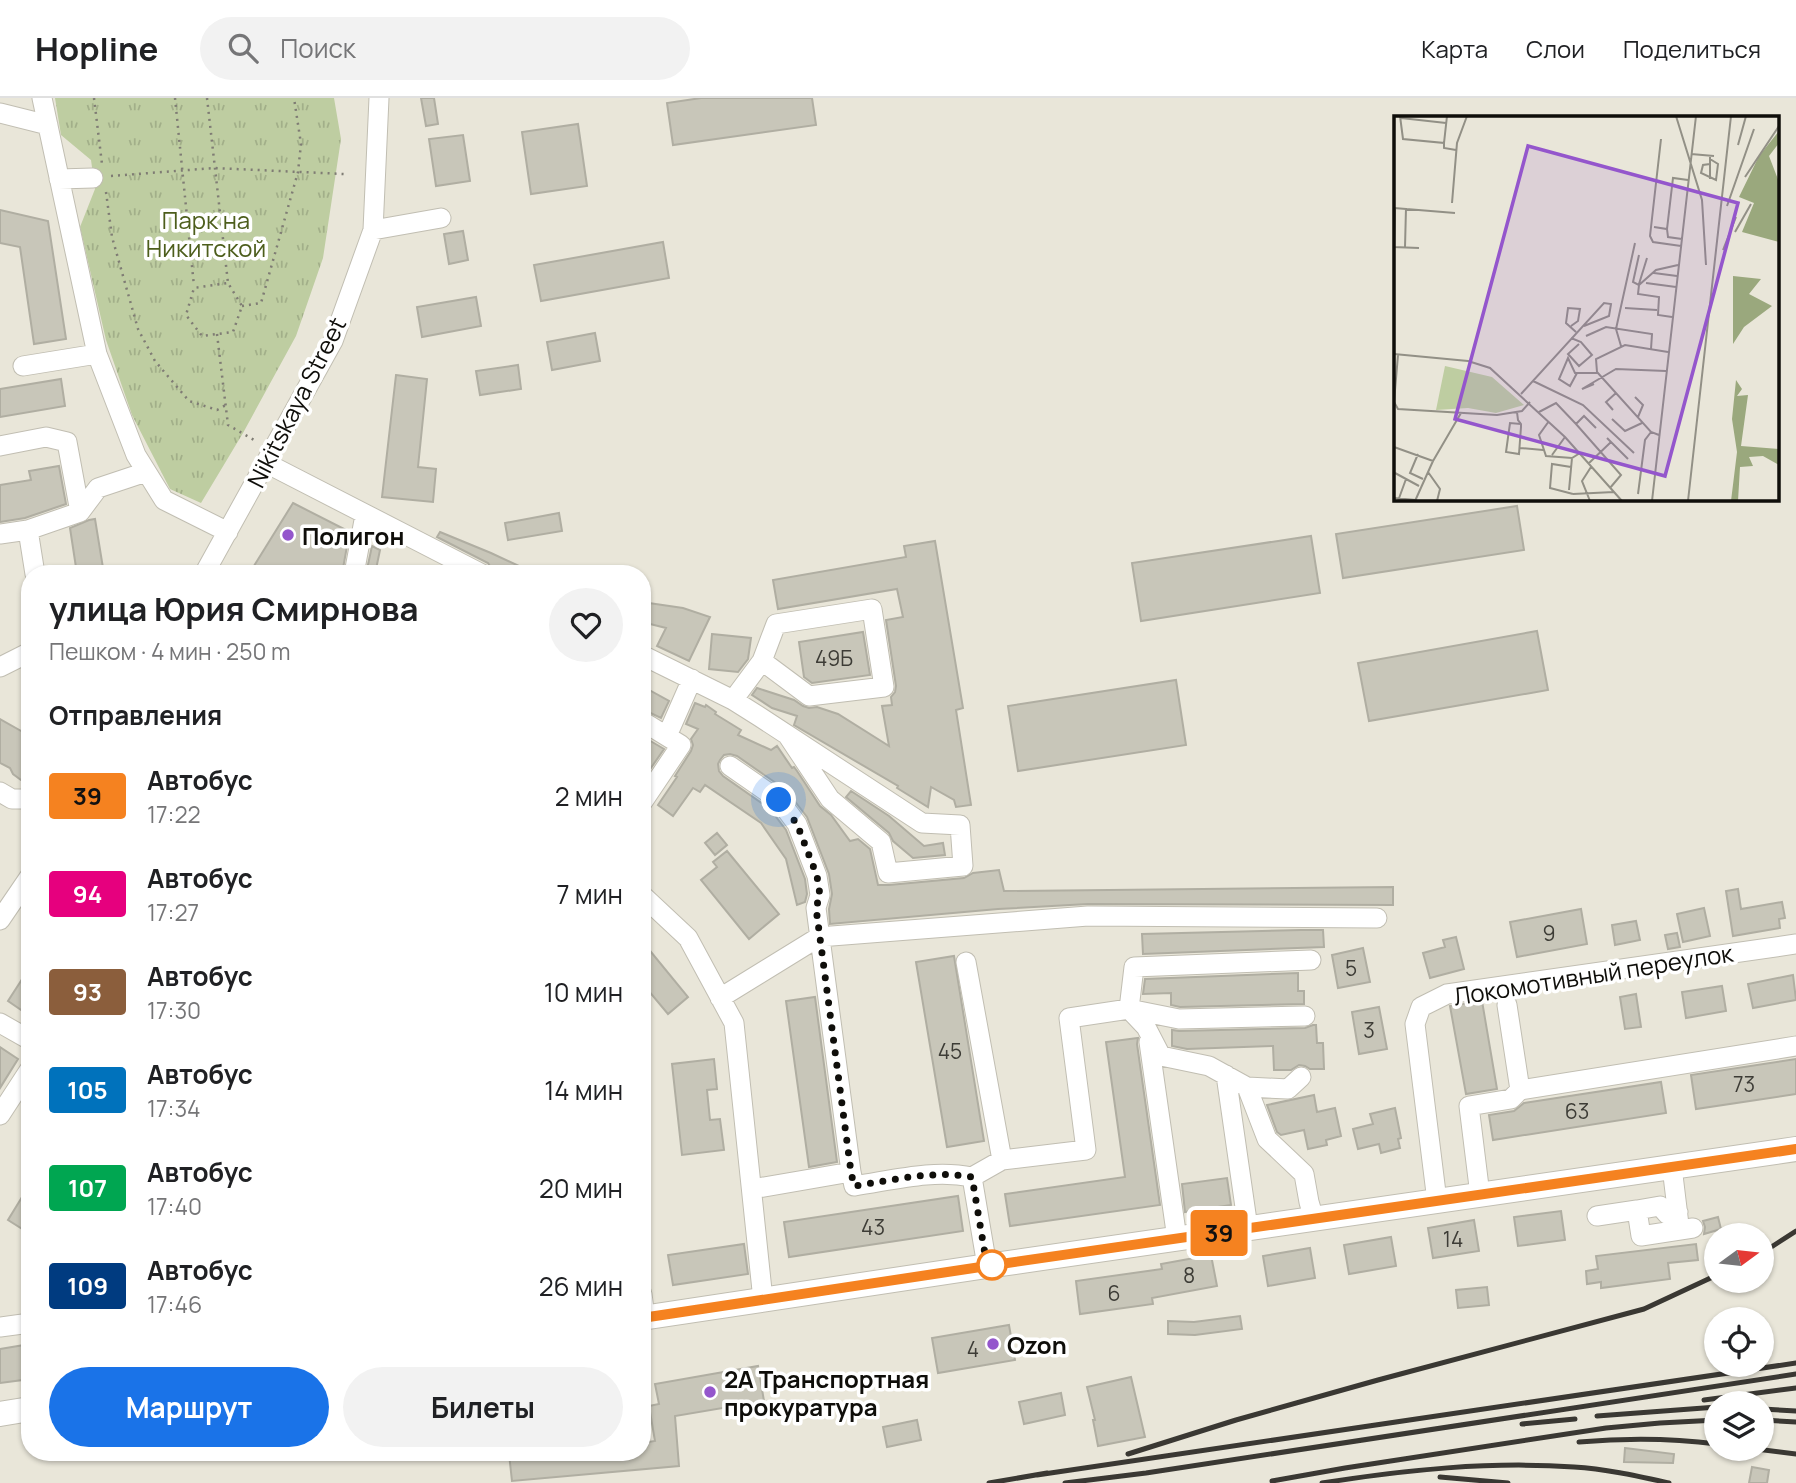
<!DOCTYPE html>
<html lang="ru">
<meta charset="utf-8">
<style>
body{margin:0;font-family:Manrope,sans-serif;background:#f2f2f2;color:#202124;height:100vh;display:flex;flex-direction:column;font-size:26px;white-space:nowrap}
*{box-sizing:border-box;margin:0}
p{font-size:23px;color:#757577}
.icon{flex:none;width:38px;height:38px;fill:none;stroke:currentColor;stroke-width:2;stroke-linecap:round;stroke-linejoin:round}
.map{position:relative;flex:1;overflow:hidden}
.sheet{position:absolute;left:21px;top:467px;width:630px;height:896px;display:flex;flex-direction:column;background:#fff;border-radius:28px;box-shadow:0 2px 5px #0004}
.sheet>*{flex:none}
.badge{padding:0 14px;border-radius:5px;font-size:24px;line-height:46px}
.needle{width:46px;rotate:75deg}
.tools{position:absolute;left:1704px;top:1125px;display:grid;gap:14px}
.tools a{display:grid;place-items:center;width:70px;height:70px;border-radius:50%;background:#fff;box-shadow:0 2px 5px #0004;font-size:35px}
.you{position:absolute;width:35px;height:35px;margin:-18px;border:5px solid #fff;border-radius:50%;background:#1a73e8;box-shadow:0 0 0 10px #1a73e833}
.map>.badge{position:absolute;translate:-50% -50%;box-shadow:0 0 0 4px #fff}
h2{padding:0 28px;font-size:26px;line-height:63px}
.round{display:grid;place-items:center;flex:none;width:74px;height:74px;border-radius:37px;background:#f2f2f2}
.overview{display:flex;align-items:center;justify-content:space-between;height:119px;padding:0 28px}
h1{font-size:33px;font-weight:700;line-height:52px}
.primary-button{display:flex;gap:14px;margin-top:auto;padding:14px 28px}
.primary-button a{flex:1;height:80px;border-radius:42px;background:#1a73e8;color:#fff;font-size:28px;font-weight:700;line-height:80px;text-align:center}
.primary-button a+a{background:#f2f2f2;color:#202124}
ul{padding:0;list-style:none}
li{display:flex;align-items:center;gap:21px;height:98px;padding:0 28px}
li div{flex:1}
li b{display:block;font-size:26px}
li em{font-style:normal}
li .badge{min-width:77px;font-weight:700;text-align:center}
header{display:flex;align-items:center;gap:42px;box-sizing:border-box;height:98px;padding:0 35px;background:#fff;border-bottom:2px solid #e0e0e0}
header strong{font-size:33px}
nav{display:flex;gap:38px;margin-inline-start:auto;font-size:24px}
.search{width:490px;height:63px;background:#f2f2f2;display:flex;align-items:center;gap:18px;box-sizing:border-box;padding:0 24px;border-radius:38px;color:#757577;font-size:26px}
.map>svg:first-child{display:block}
.park{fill:url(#park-tufts)}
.building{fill:#c8c6b9;stroke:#b0aea2;stroke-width:2}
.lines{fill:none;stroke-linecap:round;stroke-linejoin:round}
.minor-casing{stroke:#c1beb2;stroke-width:21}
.major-casing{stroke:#c1beb2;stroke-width:26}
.path{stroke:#7f7c74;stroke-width:2.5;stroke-dasharray:2 5;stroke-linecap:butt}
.minor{stroke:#fff;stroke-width:19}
.major{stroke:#fff;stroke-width:24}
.rail{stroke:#3a3833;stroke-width:5}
.line-casing{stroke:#fff;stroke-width:16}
.line{stroke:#f58220;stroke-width:10}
.walk{stroke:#0f0e0a;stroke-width:7;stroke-dasharray:0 12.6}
.poi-dot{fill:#9456cc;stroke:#fff;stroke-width:2.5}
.stop-dot{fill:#fff;stroke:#f58220;stroke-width:3.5}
.labels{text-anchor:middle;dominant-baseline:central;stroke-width:7;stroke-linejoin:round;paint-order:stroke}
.number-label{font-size:21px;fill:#3d3c36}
.park-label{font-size:24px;fill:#4d5e1c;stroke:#fff}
.street-label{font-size:24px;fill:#0f0e0a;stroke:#fff}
.poi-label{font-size:24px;font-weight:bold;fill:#0f0e0a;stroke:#fff;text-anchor:start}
.inset-road{fill:none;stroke:#929086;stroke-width:2}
.view{fill:#9456cc;fill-opacity:0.15;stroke:#9456cc;stroke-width:3.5}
.inset-edge{fill:none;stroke:#0f0e0a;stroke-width:3.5}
</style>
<header>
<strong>Hopline</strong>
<div class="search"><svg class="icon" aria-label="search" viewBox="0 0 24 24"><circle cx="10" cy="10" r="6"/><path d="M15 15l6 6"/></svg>Поиск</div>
<nav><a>Карта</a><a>Слои</a><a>Поделиться</a></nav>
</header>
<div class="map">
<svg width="1796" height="1385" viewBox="0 0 1796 1385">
<defs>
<pattern id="park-tufts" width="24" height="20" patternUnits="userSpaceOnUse" patternTransform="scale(1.75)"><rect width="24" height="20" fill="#becda1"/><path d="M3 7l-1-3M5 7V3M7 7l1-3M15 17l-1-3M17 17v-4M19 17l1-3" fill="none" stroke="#a2af89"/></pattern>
</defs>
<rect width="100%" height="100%" fill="#e9e6d9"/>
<path class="park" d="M55,0H334L341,41L323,160L296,238L243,335L201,405L170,391L132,317L106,242L80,129L95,91L91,62L61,37Z"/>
<path class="building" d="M421,0H434L438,26L426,28Z
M701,0H812L816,27L673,47L667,5Z
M578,26L587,88L531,96L522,34Z
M463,37L470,83L436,88L429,41Z
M0,112L48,123L66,241L34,246L20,149L0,145Z
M463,133L468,162L449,166L444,136Z
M663,144L669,180L541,203L534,167Z
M476,199L481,228L422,239L417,209Z
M595,235L600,263L552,272L547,244Z
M518,267L521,291L480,297L476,273Z
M396,277L427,281L418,369L436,371L433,404L382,399Z
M61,281L65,308L0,319V291Z
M59,368L66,406L25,420L0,424V387L31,382L29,373Z
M293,405L348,433L349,437L342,476H249Z
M1517,408L1524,452L1343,480L1336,436Z
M559,415L562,433L508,442L505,425Z
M95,421L104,476H77L70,430L89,422Z
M440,434L491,455L536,476H501L493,473L488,465L437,439Z
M1311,438L1320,495L1141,523L1132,465Z
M935,443L963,610L956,612L971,707L956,709L954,702L931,689L928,709L897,690L898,688L794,627L797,618L772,610L752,597L757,590L794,602L803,608L809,610L817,609L838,616L889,648L882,608L892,607L891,599L895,594L896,588L886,522L903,519L897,491L778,511L773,482L906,459L904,448Z
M372,448L380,452L375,476H366Z
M642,504L683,510L710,519L689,563L657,548L666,530L642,524Z
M1537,533L1548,592L1369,623L1358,565Z
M863,534L870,577L812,585L804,579L799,544Z
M712,536L751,540L748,561L738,574L709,571Z
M1176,582L1186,647L1018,673L1008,608Z
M642,588L669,603L661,620L642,611Z
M695,605L705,609L706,607L716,614L715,616L741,632L738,637L771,652L777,648L792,670L794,669L797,673L820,708L831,717L850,743L858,741L870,751L878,787H889L964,780L973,775L999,772L1004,793L1393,789V807L1088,806L998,811L830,826L829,811L832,796L829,776L807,719L786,692L737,658L730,656L724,657L720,662L718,666L719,673L723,678L770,711L786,732L805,781L807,796L805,804L797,807L786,761L761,725L705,687L700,694L693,690L673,718L658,707L677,679L675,678L691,653L693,647L691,641L698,631L686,626Z
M0,621L30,638V682H21L13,676L10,670L0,665Z
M642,638L664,651L642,683Z
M851,693L889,718L924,748L943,745L945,757L913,760L893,743L889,735L846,699Z
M717,735L727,747L715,757L705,745Z
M727,753L779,816L749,841L701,782L717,769L713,764Z
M1738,791L1741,811L1782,804L1785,820L1779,821L1780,830L1733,838L1726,793Z
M1704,810L1710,838L1683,844L1677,816Z
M1581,811L1587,846L1517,859L1510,824Z
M1636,823L1640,842L1615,847L1612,827Z
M1301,832H1323L1324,849L1143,856L1142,836Z
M1677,835L1680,849L1668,851L1665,837Z
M1456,839L1464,871L1430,880L1423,855L1445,849L1443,842Z
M642,843L688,899L668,916L642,885Z
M1363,850L1370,884L1338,890L1332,857Z
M954,858L984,1043L947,1049L916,864Z
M30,869V918L8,903Z
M1298,875V893H1304V906L1180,909L1171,907V895L1143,896L1145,881Z
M1793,877L1796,902L1753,910L1748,886Z
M1722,888L1726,913L1686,920L1682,894Z
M1636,896L1641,929L1625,931L1620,899Z
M815,899L837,1064L809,1069L786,903Z
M1482,903L1497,991L1466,996L1450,908Z
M1379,909L1387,951L1359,956L1352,914Z
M1313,927H1316L1317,945H1323L1324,971H1310L1305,968L1299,967L1291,972H1274L1273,948L1187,951L1172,948V932L1179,933L1305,930Z
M1138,940L1137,946L1160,1107L1010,1128L1005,1096L1125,1079L1106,944Z
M0,949L18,961L0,990Z
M714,961L717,991L707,992L710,1022L720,1021L724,1052L682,1057L672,966Z
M1796,961V996L1696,1011L1691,977Z
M1661,984L1666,1015L1493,1042L1489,1017L1514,1013L1524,1005Z
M1314,997L1317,1014L1335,1010L1341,1038L1326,1042L1327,1047L1308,1051L1304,1032L1281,1037L1277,1034L1267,1007Z
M1395,1010L1401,1040L1398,1041L1400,1050L1381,1055L1379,1046L1358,1051L1353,1031L1373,1026L1370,1016Z
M1227,1080L1231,1107L1185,1114L1182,1086Z
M30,1086V1122L24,1132L8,1122Z
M958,1098L963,1133L789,1159L784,1124Z
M1561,1113L1565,1142L1518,1148L1514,1119Z
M1718,1119L1721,1131L1704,1136L1705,1129L1703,1123Z
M1474,1122L1479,1153L1433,1160L1428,1130Z
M1391,1139L1396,1168L1349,1176L1344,1147Z
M744,1146L748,1176L673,1187L668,1157Z
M1696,1146L1698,1162L1668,1165L1670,1181L1601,1190V1184L1587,1186L1586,1173L1598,1171L1596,1158Z
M1310,1150L1315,1180L1268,1188L1263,1158Z
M1211,1157L1217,1188L1152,1200L1153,1206L1080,1216L1076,1183L1162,1171L1161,1166Z
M1487,1189L1489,1207L1458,1210L1456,1192Z
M1240,1218L1242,1231L1195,1237L1168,1236V1223L1194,1224Z
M1009,1227L1015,1262L938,1275L932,1240Z
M30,1246V1281L0,1285V1251Z
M758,1268L764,1303L675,1318L679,1368L512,1383L509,1356L531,1354H642V1345L655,1343L649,1308L659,1306L655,1286Z
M1131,1279L1145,1339L1098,1348L1093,1322H1095L1087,1289Z
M1061,1295L1065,1317L1024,1326L1019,1304Z
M917,1322L921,1342L887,1349L883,1329Z
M1625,1350L1674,1356L1673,1365L1624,1364Z
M1752,1369L1769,1372L1767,1385H1749Z"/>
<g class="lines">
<g class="minor-casing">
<path id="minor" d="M42,0L97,256L136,357L164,402L228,434
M0,15L48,27
M59,81L93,80
M373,132L441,120
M23,268L97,256
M0,348L46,339L67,344L80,414
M266,365L482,476
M28,432L35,476
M0,436L28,432L80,414L98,390L146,374
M204,476L333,243L373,132L379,0
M354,476L365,417
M642,557L733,602L760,619L922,725L960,727L963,768L888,775L881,744L830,701L788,638
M0,569L30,554
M733,602L762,563L776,526L872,511L884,589L809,598L762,563
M642,623L681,647L642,705
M667,638L692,581
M730,668L779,702L797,726L817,778L820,797L816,810L851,1074L752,1091
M0,694L12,701H30
M642,797L688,840L734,925L763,1202
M0,822L30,778
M966,864L1002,1062
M720,900L819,839L1088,818L1377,820
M1507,907L1520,992L1796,948
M1129,911L1146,929L1161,958L1209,968L1247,989L1267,1041L1304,1076L1309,1104L1314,1121
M1129,911L1179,921L1305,918
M0,925L30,942
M1149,944L1177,1141
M1226,977L1248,1130
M1247,989L1288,991L1301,979
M0,1017L30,971
M1672,1069L1679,1127
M851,1074L854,1088C894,1082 933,1071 972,1079
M1480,1097L1469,1008L1511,1001L1520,992
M1437,1103L1415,926L1421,909L1447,896L1796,846
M1678,1114L1667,1116L1660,1108L1637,1112L1641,1138L1693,1130
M1597,1118L1637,1112
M987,1168L972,1079L1002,1062L1086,1052L1069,920L1129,911L1134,869L1311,862
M642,1196L645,1220
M0,1229L30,1225"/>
</g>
<g class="major-casing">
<path id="major" d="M642,1220L987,1168L1796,1051
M0,1316L30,1311"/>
</g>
<path class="path" d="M94,0L102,66
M175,0L194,188
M207,0L228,185L242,208L233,234L202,238L186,217L194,190L228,185
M111,78L214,70L344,76
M106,94L112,139L138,231L155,263L189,303L217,312L226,307
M242,208L261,205L298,74L301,46L294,0
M217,236L228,327L254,342"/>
<use href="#minor" class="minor"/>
<use href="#major" class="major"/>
<path class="rail" d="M1762,1155L1796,1133
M1704,1302L1796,1290
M1762,1311L1796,1313
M1597,1318L1717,1309
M1762,1322L1796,1324
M1522,1326L1575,1321
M1579,1344C1626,1340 1670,1340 1717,1346
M1756,1351L1796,1356
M1128,1356L1236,1322L1378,1282L1644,1211L1717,1177
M1037,1377L1796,1265
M1440,1379L1508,1385
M1272,1383L1345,1370L1606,1330L1660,1325L1717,1322
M989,1385L1047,1375
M1065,1385L1146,1375L1796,1276
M1322,1385C1405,1372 1489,1363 1574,1369C1606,1371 1637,1378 1669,1385"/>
</g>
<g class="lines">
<g class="line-casing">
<path id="line" d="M642,1220L994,1167L1796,1051"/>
</g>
<use href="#line" class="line"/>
<path class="walk" d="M779,702L797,726L817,778L820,797L816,810L818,825L851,1074L854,1088C894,1082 933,1072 972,1079L987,1168L994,1167H992"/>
</g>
<g class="poi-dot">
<circle cx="288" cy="437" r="7"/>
<circle cx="993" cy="1246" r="7"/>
<circle cx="710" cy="1294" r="7"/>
</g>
<circle class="stop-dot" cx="992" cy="1167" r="14"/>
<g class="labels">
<g class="number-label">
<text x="834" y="560">49Б</text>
<text x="1549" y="835">9</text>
<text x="1351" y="870">5</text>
<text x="1369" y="932">3</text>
<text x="950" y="953">45</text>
<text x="1744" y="986">73</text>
<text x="1577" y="1013">63</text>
<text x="873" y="1129">43</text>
<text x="1453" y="1141">14</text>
<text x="1189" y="1177">8</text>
<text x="1114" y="1195">6</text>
<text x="973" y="1251">4</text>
</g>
<g class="park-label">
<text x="206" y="121">Парк на<tspan x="206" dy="28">Никитской</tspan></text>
</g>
<g class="street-label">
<text transform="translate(296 304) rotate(-63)">Nikitskaya Street</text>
<text transform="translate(1593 876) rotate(-9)">Локомотивный переулок</text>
</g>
<g class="poi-label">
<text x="302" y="437">Полигон</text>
<text x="1007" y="1246">Ozon</text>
<text x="724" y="1280">2А Транспортная<tspan x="724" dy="28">прокуратура</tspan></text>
</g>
</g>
<g transform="translate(1394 18)">
<rect width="385" height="385" fill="#e9e6d9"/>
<path d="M385,15V27L375,40L385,66V126L348,116L360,87L345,81L365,40ZM339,160L367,163L355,178L378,190L350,211L339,228ZM342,264L348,273L343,280L354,279L347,330L385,333V349L369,340L355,341L359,350L346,351L344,385H337L343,336L338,303Z" fill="#9aa87d"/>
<path d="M51,250L98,261L130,289L102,297L74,292L42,294Z" fill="#becda1"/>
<path class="inset-road" d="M6,0L9,23L50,27V32L62,34M282,0L308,84L312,149M7,2L52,7M267,23L256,120L259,126L287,130M50,27L53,0M344,29L352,0M297,38L320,40M316,43L324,48L322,64L307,57L309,49L316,48M351,61L385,10M316,63V39M58,87L63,27L73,0M333,90L360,13M0,92L61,97M1,92L0,131L25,132M260,111L273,113L279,62L294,64M273,113L274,121L288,123M341,116L357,88M11,131L12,92M329,134L342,101M245,139L239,166L245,169L244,178L265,181L264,199L278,201M260,157L283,160M252,167L282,171M245,168L253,142M245,169L262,154L284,149M231,192L263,194M177,210L184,205L186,193L174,192L172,207L182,216M192,220L212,211L258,218L257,233M177,222L187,226L198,239L185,250L174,238L185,228M227,230L222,213L241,127M0,238L74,245L96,252L171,321L228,385M4,239L0,286L4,293L103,299L128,295L136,286M183,257L176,270L165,263L174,242L181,257H204M139,265L189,289L240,337M200,268L188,273L222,253L272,255M127,278L210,187L217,188L215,200L190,210M241,281L249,289L244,301M219,294L212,286L222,277M123,296L124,304L127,308V311L125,338L112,336L116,307L127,308M145,296L162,287L182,308L227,359L216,372M218,303L231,315L248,307M155,305L145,319L152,340L178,342L186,337M182,308L190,300L202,312M265,319L257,316L203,256L202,243L231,229L274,236M213,322L234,343M0,331L39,345L67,297M126,332L149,334M24,338L16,357L29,363M158,339L171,321M194,348L217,326M177,351L158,348L156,372L179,378M34,356L46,373L43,385M1,357L25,370M175,374L178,342M179,378L220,376M244,378L251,324L257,316M0,382L22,384M4,385L12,363M21,385L39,345M196,385L188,365L197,351M258,385L302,0M294,385L337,0"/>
<path class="view" d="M134,30L344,87L271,360L61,303Z"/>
<rect width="385" height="385" class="inset-edge"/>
</g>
</svg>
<div class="tools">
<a><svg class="needle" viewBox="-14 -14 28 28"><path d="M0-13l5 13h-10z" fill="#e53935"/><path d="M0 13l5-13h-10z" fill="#757577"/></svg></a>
<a><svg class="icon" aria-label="locate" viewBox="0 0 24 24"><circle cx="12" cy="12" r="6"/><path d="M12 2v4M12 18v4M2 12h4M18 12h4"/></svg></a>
<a><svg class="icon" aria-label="layers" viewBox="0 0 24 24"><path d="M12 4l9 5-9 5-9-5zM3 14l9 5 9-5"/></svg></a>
</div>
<div class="you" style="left:779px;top:702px"></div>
<b class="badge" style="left:1219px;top:1135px;background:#f58220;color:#111">39</b>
<section class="sheet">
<div class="overview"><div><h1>улица Юрия Смирнова</h1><p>Пешком · 4 мин · 250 m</p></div><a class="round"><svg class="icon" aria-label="heart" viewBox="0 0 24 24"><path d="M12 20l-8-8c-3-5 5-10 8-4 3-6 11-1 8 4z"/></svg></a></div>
<h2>Отправления</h2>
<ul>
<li><span class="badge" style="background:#f58220;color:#111">39</span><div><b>Автобус</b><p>17:22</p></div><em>2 мин</em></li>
<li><span class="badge" style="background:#e6007e;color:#fff">94</span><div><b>Автобус</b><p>17:27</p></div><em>7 мин</em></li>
<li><span class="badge" style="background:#8b5e3c;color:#fff">93</span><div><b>Автобус</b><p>17:30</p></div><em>10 мин</em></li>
<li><span class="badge" style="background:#0072bc;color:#fff">105</span><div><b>Автобус</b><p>17:34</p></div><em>14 мин</em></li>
<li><span class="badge" style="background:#00a651;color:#fff">107</span><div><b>Автобус</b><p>17:40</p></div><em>20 мин</em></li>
<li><span class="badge" style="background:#003b80;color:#fff">109</span><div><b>Автобус</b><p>17:46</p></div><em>26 мин</em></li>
</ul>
<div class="primary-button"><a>Маршрут</a><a>Билеты</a></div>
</section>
</div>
